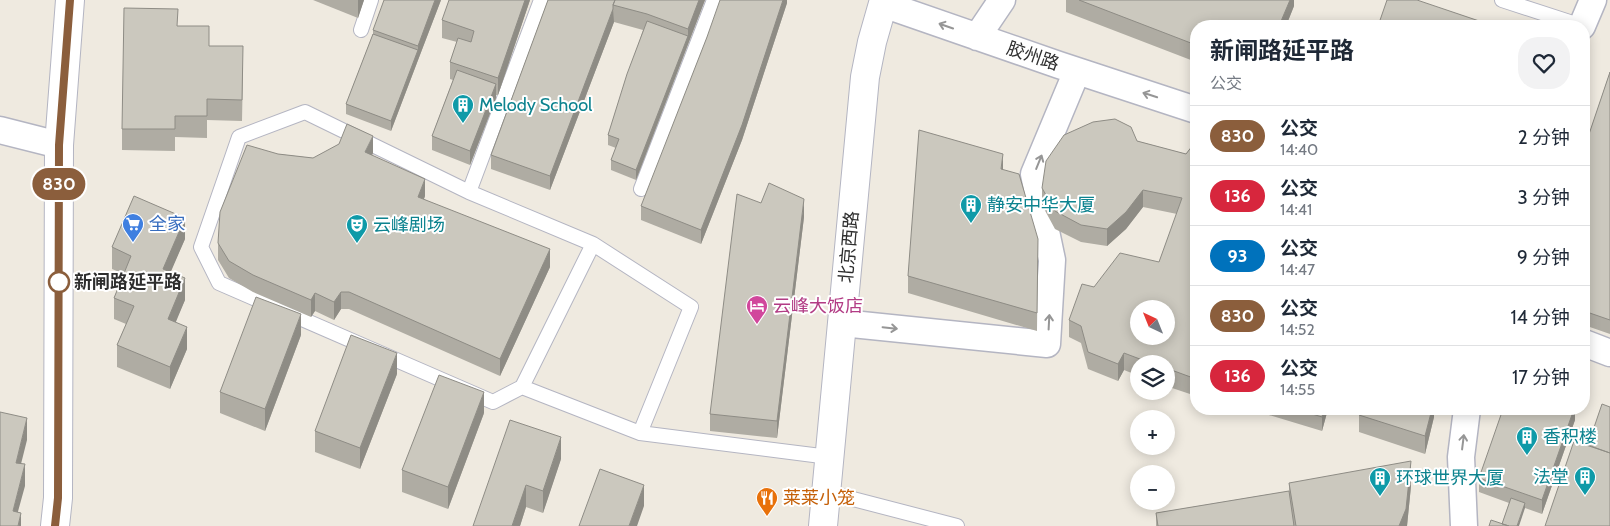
<!DOCTYPE html>
<html lang="zh">
<meta charset="utf-8">
<style>
body{margin:0;font-family:Cabin,"Noto Sans SC",sans-serif;background:#f2f2f3;color:#1f2937;height:100vh;display:flex;flex-direction:column;font-size:19px;white-space:nowrap}
*{box-sizing:border-box;margin:0}
p{font-size:16px;color:#747a83}
.icon{flex:none;width:28px;height:28px;fill:none;stroke:currentColor;stroke-width:2;stroke-linecap:round;stroke-linejoin:round}
.map{position:relative;flex:1;overflow:hidden}
.drawer{position:absolute;left:1190px;top:20px;width:400px;height:395px;display:flex;flex-direction:column;background:#fff;border-radius:20px;box-shadow:0 2px 12px #0003}
.drawer>*{flex:none}
.badge{padding:0 10px;border-radius:16px;font-size:18px;line-height:32px}
.needle{width:32px;rotate:317deg}
.controls{position:absolute;left:1130px;top:300px;display:grid;gap:10px}
.controls a{display:grid;place-items:center;width:45px;height:45px;border-radius:50%;background:#fff;box-shadow:0 2px 12px #0003;font-size:25px}
.map>.badge{position:absolute;translate:-50% -50%;box-shadow:0 0 0 2px #fff}
.round{display:grid;place-items:center;flex:none;width:52px;height:52px;border-radius:20px;background:#f2f2f3}
.overview{display:flex;align-items:center;justify-content:space-between;height:85px;padding:0 20px}
h1{font-size:24px;font-weight:700;line-height:38px}
ul{padding:0;list-style:none}
li{display:flex;align-items:center;gap:15px;height:60px;padding:0 20px;border-top:1px solid #e0e1e3}
li div{flex:1}
li b{display:block;font-size:19px}
li em{font-style:normal}
li .badge{min-width:55px;font-weight:700;text-align:center}
.map>svg:first-child{display:block}
.lines{fill:none;stroke-linecap:round;stroke-linejoin:round}
.lane-casing{stroke:#b4b5c2;stroke-width:16}
.street-casing{stroke:#b4b5c2;stroke-width:29}
.secondary-casing{stroke:#b4b5c2;stroke-width:30}
.lane{stroke:#fff;stroke-width:14}
.street{stroke:#fff;stroke-width:26}
.secondary{stroke:#fff;stroke-width:28}
.wall{fill:#afaca3}
.shaded-wall{fill:#8e8c85}
.building{fill:#cbc8be;stroke:#8e8c85;fill-rule:evenodd}
.oneway{stroke:#969696}
.line-casing{stroke:#fff;stroke-width:11}
.line{stroke:#8b5e3c;stroke-width:8}
.stop-dot{fill:#fff;stroke:#8b5e3c;stroke-width:2.5}
.labels{text-anchor:middle;dominant-baseline:central;stroke-width:4;stroke-linejoin:round;paint-order:stroke}
.street-label{font-size:18px;fill:#2e2e2e;stroke:#fff}
.culture-label{font-size:18px;fill:#0d838f;stroke:#fff;text-anchor:start}
.shop-label{font-size:18px;fill:#366cbe;stroke:#fff;text-anchor:start}
.stop-label{font-size:18px;font-weight:bold;fill:#2e2e2e;stroke:#fff;text-anchor:start}
.hotel-label{font-size:18px;fill:#b23c85;stroke:#fff;text-anchor:start}
.food-label{font-size:18px;fill:#c56008;stroke:#fff;text-anchor:start}
</style>
<div class="map">
<svg width="1610" height="526" viewBox="0 0 1610 526">
<rect width="100%" height="100%" fill="#efeae0"/>
<g class="lines">
<g class="lane-casing">
<path id="lane" d="M1502,0L1582,26
M361,30L371,0
M641,189L714,0
M469,192L541,0
M522,387L493,402L219,283L201,247L239,137L305,112L469,192L593,244
M640,433L691,307L593,244L522,387L640,433L829,457
M826,492L957,526"/>
</g>
<g class="street-casing">
<path id="street" d="M883,4L1059,65L1196,110
M1582,26L1593,0
M977,37L1002,0
M0,130L59,145
M842,323L1047,344L1052,260L1034,174L1077,71
M1584,343L1610,353
M1464,526L1461,457L1467,409"/>
</g>
<g class="secondary-casing">
<path id="secondary" d="M55,526L58,498L59,145L70,0
M823,526L865,77L872,42L884,0"/>
</g>
<use href="#lane" class="lane"/>
<use href="#street" class="street"/>
<use href="#secondary" class="secondary"/>
</g>
<path class="wall" d="M313,0H364L358,18Z
M441,0L391,131L346,114V104L373,34V30Z
M530,0L498,95H496V98L470,165L432,150V136L453,80L450,79V62L457,42L442,38V20Z
M548,0H705L636,180L611,170V160L616,148L608,145V135L643,30L614,22L550,190L491,169V155Z
M787,0V3L742,140L701,244L641,220V206Z
M1066,0H1294V6L1286,26H1196V62L1066,12Z
M177,26L243,68L242,121L207,120V138L175,137V151L122,150V129Z
M1610,72V334L1584,325V149Z
M1137,141L1186,154L1196,141V396L1166,386V364H1139V376L1124,370L1118,381L1088,369L1081,343L1069,337V320L1094,287L1159,262L1177,214L1143,207L1126,229L1107,246L1081,242L1055,229L1042,205V188Z
M373,153L372,155L425,196L424,199L550,267L500,376L349,309H341L334,320L315,311L311,317L253,292L229,278L218,260V243L278,154L313,158Z
M1003,170L1038,239L1037,331L908,293V276Z
M761,203L804,217L777,438L710,431V414Z
M185,239L170,272L185,300L175,322L187,349L170,389L117,367V345L126,324L114,319V298L124,274L112,269V247Z
M301,335L265,431L220,413V392Z
M397,374L360,469L315,452V431Z
M1249,409H1328L1322,431Z
M1434,409V417L1425,454L1359,432V415Z
M1575,409V420L1542,514L1525,508L1502,524L1509,503L1479,492V478Z
M484,413L448,509L402,492V470Z
M561,459L543,513L526,507L520,526H473Z
M1289,483L1411,486L1407,526H1156V513L1289,491Z"/>
<path class="shaded-wall" d="M359,0H364L358,18V0Z
M435,0H441L418,60V46Z
M525,0H530L498,95V78Z
M699,0H705L636,180V170L688,36V29Z
M783,0H787V3L742,140L701,244V230Z
M1290,0H1294V6L1286,26H1279Z
M613,9L614,22L550,190V176Z
M418,50V60L391,131V121Z
M496,84V98L470,165V151Z
M373,136V153L365,169V152Z
M1003,154V171L1001,169Z
M425,179V196L418,214V197Z
M1143,190V207L1126,229L1107,246V229Z
M804,199V217L777,438V421Z
M185,218V239L163,290V269Z
M550,249V267L500,376V359Z
M185,278V300L168,341V319Z
M341,292V309L334,320V302Z
M315,293V311L311,317V300Z
M301,314V335L265,431V409Z
M187,327V349L170,389V367Z
M397,353V374L360,469V448Z
M1124,353V370L1118,381V364Z
M484,392V413L448,509V487Z
M1324,409H1328L1322,431V417Z
M1432,409H1434V417L1425,454V436Z
M1574,409H1575V420L1542,514V500Z
M27,418V440L16,484V463Z
M561,437V459L543,513V491Z
M1411,461V486L1407,526H1399Z
M25,464V486L14,526L13,511Z
M526,485V507L520,526H512Z
M644,485V506L637,526H629Z
M1525,503V508L1519,526H1517Z
M21,513V526H18Z"/>
<path class="building" d="M384,0H435L418,46L373,30Z
M449,0H525L498,78L450,62L458,38L471,42L474,31L442,20Z
M548,0H615L613,5V9L550,176L491,155Z
M615,0H699L688,29L647,14L613,5Z
M720,0H783L742,125L701,230L641,206L707,37Z
M1079,0H1290L1279,26H1196V45Z
M1387,0H1417L1494,26H1378Z
M124,8L178,9L177,26H209V46H243L242,100L207,99V116H175V129H122Z
M647,21L688,36L636,170L611,160L619,139L608,135L627,74Z
M373,34L418,50L391,121L346,104Z
M457,70L496,84L470,151L432,136Z
M1610,72V320L1584,311V149Z
M1115,119L1131,127L1137,141L1186,154L1196,141V379L1166,368V364H1153L1124,353L1118,364L1088,352L1081,326L1069,320L1082,284L1094,287L1120,253L1159,262L1182,198L1143,190L1126,212L1107,229L1081,225L1055,211L1042,188L1046,161L1064,135L1093,122ZM1139,309H1166V336H1139Z
M347,124L373,136L365,152L425,179L418,197L550,249L500,359L349,292H341L334,302L315,293L311,300L253,275L229,261L218,243L220,212L247,145L278,154L313,158L339,144Z
M919,130L1003,154L1001,169L1019,174L1038,239L1037,313L908,276Z
M769,183L804,199L777,421L710,414L737,194L761,203Z
M134,196L185,218L163,269L185,278L168,319L187,327L170,367L117,345L134,306L114,298L131,256L112,247Z
M256,297L301,314L265,409L220,392Z
M351,335L397,353L360,448L315,431Z
M439,375L484,392L448,487L402,470Z
M1602,404L1610,407V453L1588,445Z
M1296,409H1324L1322,417Z
M1361,409H1432L1425,436L1359,415Z
M1503,409H1574L1542,500L1479,478Z
M0,412L27,418L16,463L25,464L13,511L21,513L18,526H0Z
M510,420L561,437L543,491L526,485L512,526H473Z
M1574,441L1610,453V526H1545Z
M1411,461L1406,509L1399,526H1296L1289,483Z
M600,469L644,485L629,526H579Z
M1289,491L1294,526H1158L1156,513Z
M1511,498L1525,503L1517,526H1509L1502,524Z
M1491,520L1509,526H1489Z"/>
<defs><path id="oneway-shaft" d="M-6 0H5M1.5-3L5.5 0L1.5 3" fill="none" stroke-width="1.6" stroke-linecap="round" stroke-linejoin="round" transform="scale(1.25)"/></defs>
<g class="oneway">
<use href="#oneway-shaft" transform="translate(946 26) rotate(-161)"/>
<use href="#oneway-shaft" transform="translate(1150 95) rotate(-162)"/>
<use href="#oneway-shaft" transform="translate(1039 162) rotate(-68)"/>
<use href="#oneway-shaft" transform="translate(1049 322) rotate(-87)"/>
<use href="#oneway-shaft" transform="translate(890 328) rotate(6)"/>
<use href="#oneway-shaft" transform="translate(1463 442) rotate(-83)"/>
</g>
<g class="lines">
<g class="line-casing">
<path id="line" d="M55,526L58,498L59,145L70,0"/>
</g>
<use href="#line" class="line"/>
</g>
<defs>
<g id="building-pin" transform="scale(1.125)"><path d="M0 17L-7.5 6A9.5 9.5 0 1 1 7.5 6Z" fill="#0f9aa8" stroke="#fff"/><path d="M-4-6H4V6H1V3H-1V6H-4ZM-2.5-4.3h1.7v1.8h-1.7ZM.8-4.3h1.7v1.8H.8ZM-2.5-1h1.7V.8h-1.7ZM.8-1h1.7V.8H.8Z" fill="#fff"/></g>
<g id="supermarket-pin" transform="scale(1.125)"><path d="M0 17L-7.5 6A9.5 9.5 0 1 1 7.5 6Z" fill="#3f7fe0" stroke="#fff"/><path d="M-6-5.5h2.5l.6 2H6L4.5 2H-2.5L-4.4-4H-6ZM-1.5 3.2a1.3 1.3 0 1 0 .1 0ZM3 3.2a1.3 1.3 0 1 0 .1 0Z" fill="#fff"/></g>
<g id="theatre-pin" transform="scale(1.125)"><path d="M0 17L-7.5 6A9.5 9.5 0 1 1 7.5 6Z" fill="#0f9aa8" stroke="#fff"/><path d="M-5-5.5Q0-4 5-5.5V0Q5 5 0 6Q-5 5-5 0ZM-3.3-2.5H-1v1.5H-3.3ZM1-2.5H3.3v1.5H1ZM-2.8 1Q0 5.5 2.8 1Z" fill="#fff"/></g>
<g id="hotel-pin" transform="scale(1.125)"><path d="M0 17L-7.5 6A9.5 9.5 0 1 1 7.5 6Z" fill="#d1479c" stroke="#fff"/><path d="M-6-4.5h1.5V1H6V5H4.5V3h-9V5H-6ZM-4 0a1.8 1.8 0 1 1 3.6 0ZM.5 0V-2.5h3Q6-2.5 6 0Z" fill="#fff"/></g>
<g id="restaurant-pin" transform="scale(1.125)"><path d="M0 17L-7.5 6A9.5 9.5 0 1 1 7.5 6Z" fill="#e8710a" stroke="#fff"/><path d="M-5-6h1v4h1v-4h1v4h1v-4h1v5L-1.5 .5V6h-2V.5L-5-1ZM5-6V6H3V1.5H1.5Q1.5-4 5-6Z" fill="#fff"/></g>
</defs>
<g fill-rule="evenodd">
<use href="#building-pin" x="463" y="105"/>
<use href="#building-pin" x="971" y="205"/>
<use href="#supermarket-pin" x="133" y="224"/>
<use href="#theatre-pin" x="357" y="225"/>
<use href="#hotel-pin" x="757" y="306"/>
<use href="#building-pin" x="1527" y="437"/>
<use href="#building-pin" x="1585" y="477"/>
<use href="#building-pin" x="1380" y="478"/>
<use href="#restaurant-pin" x="767" y="498"/>
</g>
<circle class="stop-dot" cx="59" cy="282" r="10"/>
<g class="labels">
<g class="street-label">
<text transform="translate(1033 56) rotate(19)">胶州路</text>
<text transform="translate(849 247) rotate(-85)">北京西路</text>
</g>
<g class="culture-label">
<text x="479" y="105">Melody School</text>
<text x="987" y="205">静安中华大厦</text>
<text x="373" y="225">云峰剧场</text>
<text x="1543" y="437">香积楼</text>
<text x="1569" y="477" text-anchor="end">法堂</text>
<text x="1396" y="478">环球世界大厦</text>
</g>
<g class="shop-label">
<text x="149" y="224">全家</text>
</g>
<g class="stop-label">
<text x="74" y="282">新闸路延平路</text>
</g>
<g class="hotel-label">
<text x="773" y="306">云峰大饭店</text>
</g>
<g class="food-label">
<text x="783" y="498">莱莱小笼</text>
</g>
</g>
</svg>
<div class="controls">
<a><svg class="needle" viewBox="-14 -14 28 28"><path d="M0-13l5 13h-10z" fill="#e53935"/><path d="M0 13l5-13h-10z" fill="#747a83"/></svg></a>
<a><svg class="icon" aria-label="layers" viewBox="0 0 24 24"><path d="M12 4l9 5-9 5-9-5zM3 14l9 5 9-5"/></svg></a>
<a>+</a>
<a>−</a>
</div>
<b class="badge" style="left:59px;top:184px;background:#8b5e3c;color:#fff">830</b>
<section class="drawer">
<div class="overview"><div><h1>新闸路延平路</h1><p>公交</p></div><a class="round"><svg class="icon" aria-label="heart" viewBox="0 0 24 24"><path d="M12 20l-8-8c-3-5 5-10 8-4 3-6 11-1 8 4z"/></svg></a></div>
<ul>
<li><span class="badge" style="background:#8b5e3c;color:#fff">830</span><div><b>公交</b><p>14:40</p></div><em>2 分钟</em></li>
<li><span class="badge" style="background:#d7263d;color:#fff">136</span><div><b>公交</b><p>14:41</p></div><em>3 分钟</em></li>
<li><span class="badge" style="background:#0072bc;color:#fff">93</span><div><b>公交</b><p>14:47</p></div><em>9 分钟</em></li>
<li><span class="badge" style="background:#8b5e3c;color:#fff">830</span><div><b>公交</b><p>14:52</p></div><em>14 分钟</em></li>
<li><span class="badge" style="background:#d7263d;color:#fff">136</span><div><b>公交</b><p>14:55</p></div><em>17 分钟</em></li>
</ul>
</section>
</div>
